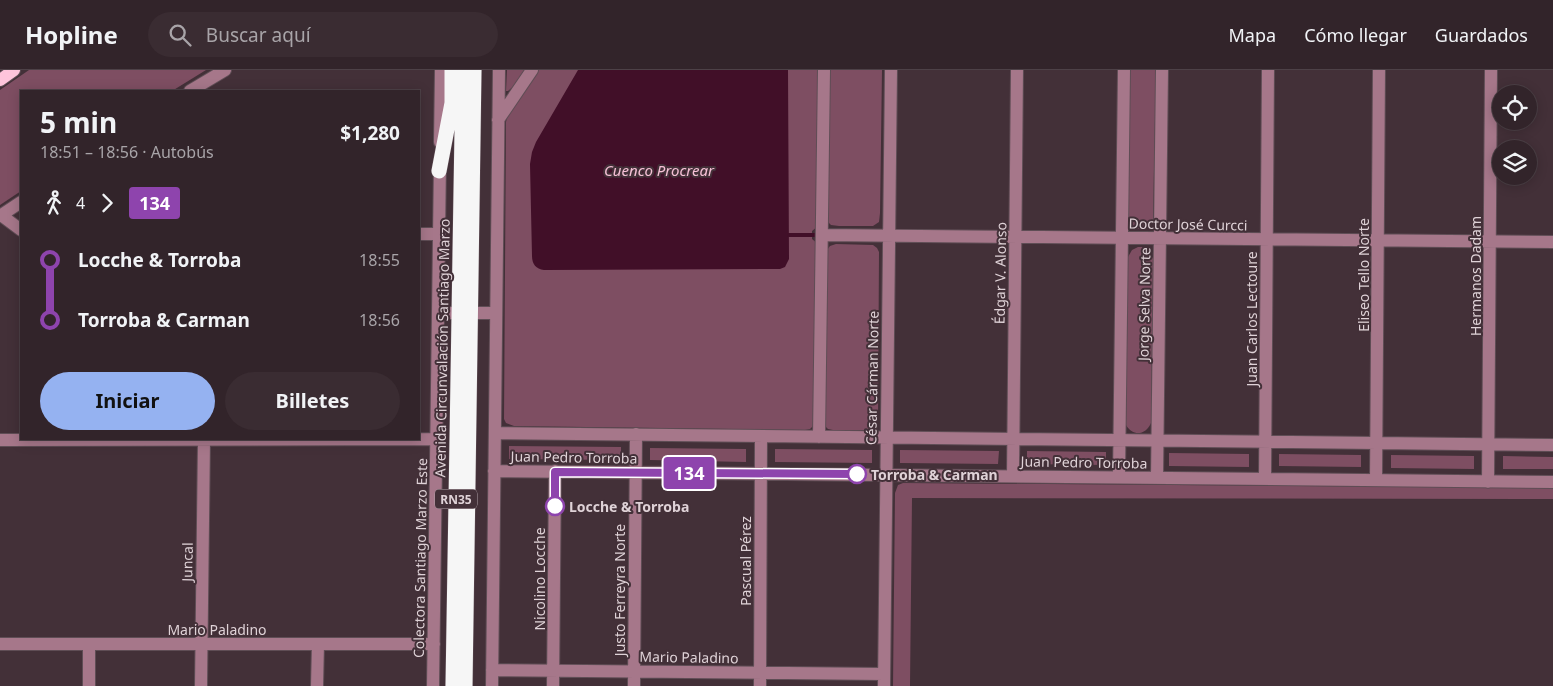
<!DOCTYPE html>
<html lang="es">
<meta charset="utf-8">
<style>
body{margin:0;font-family:"Noto Sans",sans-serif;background:#3a2c32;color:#f1f3f6;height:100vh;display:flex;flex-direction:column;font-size:19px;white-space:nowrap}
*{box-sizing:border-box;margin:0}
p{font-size:16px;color:#a8a4a8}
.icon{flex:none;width:28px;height:28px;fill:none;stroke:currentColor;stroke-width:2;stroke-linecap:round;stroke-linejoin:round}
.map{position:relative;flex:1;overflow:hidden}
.drawer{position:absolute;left:20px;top:20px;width:400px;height:350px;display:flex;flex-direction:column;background:#32242a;border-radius:0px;box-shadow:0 2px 12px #0003,0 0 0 1px #4d4147}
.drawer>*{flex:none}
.badge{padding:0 10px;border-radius:4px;font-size:18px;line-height:32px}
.buttons{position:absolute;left:1492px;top:15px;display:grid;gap:10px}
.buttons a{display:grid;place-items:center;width:45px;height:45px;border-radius:50%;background:#32242a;box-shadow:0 2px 12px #0003,0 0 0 1px #4d4147;font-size:25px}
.map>.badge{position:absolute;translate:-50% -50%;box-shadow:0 0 0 2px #fff}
.legs{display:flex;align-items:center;gap:8px;height:55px;padding:0 20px;font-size:16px}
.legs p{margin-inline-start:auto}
.head{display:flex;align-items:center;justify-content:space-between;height:85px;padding:0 20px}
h1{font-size:28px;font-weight:700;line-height:38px}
.action{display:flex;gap:10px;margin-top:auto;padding:10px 20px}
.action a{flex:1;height:58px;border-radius:30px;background:#95b2f1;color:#111;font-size:20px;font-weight:700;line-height:58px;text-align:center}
.action a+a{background:#3a2c32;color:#f1f3f6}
ul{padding:0 20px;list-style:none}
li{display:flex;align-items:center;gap:18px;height:60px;font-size:19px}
li i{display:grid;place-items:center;width:8px;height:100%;margin:0 6px;background:currentColor}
li i::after{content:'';width:12px;height:12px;margin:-6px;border:4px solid;border-radius:50%;background:#32242a}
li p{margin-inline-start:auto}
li:first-child i{background:linear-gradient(#0000 50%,currentColor 0)}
li:last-child i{background:linear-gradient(currentColor 50%,#0000 0)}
header{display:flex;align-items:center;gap:30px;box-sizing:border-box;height:70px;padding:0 25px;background:#32242a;border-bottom:1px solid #4d4147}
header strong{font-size:24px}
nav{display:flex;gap:28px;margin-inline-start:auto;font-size:18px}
.search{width:350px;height:45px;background:#3a2c32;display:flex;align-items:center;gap:12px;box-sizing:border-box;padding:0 18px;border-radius:28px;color:#a8a4a8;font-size:19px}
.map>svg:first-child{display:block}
.green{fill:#7e4e62}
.water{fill:#410f28}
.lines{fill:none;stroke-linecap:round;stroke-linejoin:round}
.stream{stroke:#410f28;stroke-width:4}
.minor-casing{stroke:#5f4d55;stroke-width:14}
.major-casing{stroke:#5f4d55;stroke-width:14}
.highway-casing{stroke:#5f4d55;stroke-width:16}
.minor{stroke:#a6778a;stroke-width:12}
.major{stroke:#fec4db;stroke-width:12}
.highway{stroke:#f6f6f6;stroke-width:15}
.line-1-casing{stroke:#fff;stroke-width:11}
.line-1{stroke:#8e44ad;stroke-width:8}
.stop-1-dot{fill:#fff;stroke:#8e44ad;stroke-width:2.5}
.labels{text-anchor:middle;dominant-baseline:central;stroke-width:4;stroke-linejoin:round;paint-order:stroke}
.shield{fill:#433038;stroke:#b0a1a7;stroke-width:1}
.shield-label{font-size:12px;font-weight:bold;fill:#dfd2d7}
.street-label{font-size:14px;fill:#dfd2d7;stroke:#433038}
.stop-label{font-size:14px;font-weight:bold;fill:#dfd2d7;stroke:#433038;text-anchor:start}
.water-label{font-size:15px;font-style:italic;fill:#f6c0d6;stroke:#433038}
</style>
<header>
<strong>Hopline</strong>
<div class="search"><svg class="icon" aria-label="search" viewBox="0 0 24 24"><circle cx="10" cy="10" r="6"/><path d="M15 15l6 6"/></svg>Buscar aquí</div>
<nav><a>Mapa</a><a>Cómo llegar</a><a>Guardados</a></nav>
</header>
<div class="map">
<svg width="1553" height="616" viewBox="0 0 1553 616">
<rect width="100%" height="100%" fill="#433038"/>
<path class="green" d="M29,0H206L172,21H21V121L0,135V20Z
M507,0H820L818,156L812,161V169L818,174L814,355L810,359L805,360L514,356L506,353L504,349L506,52L515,15L508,21H506Z
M828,0H882L880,143L879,152L873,156H839L831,155L827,151Z
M1130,0H1156L1153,149C1149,164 1130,162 1128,147Z
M836,174L873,175L877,178L879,182L878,351L876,356L870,360H833L828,359L824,355L827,180L830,176Z
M1138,177H1142L1149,180L1153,189L1151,353C1146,365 1133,367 1126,355L1128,187L1132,180Z
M509,376L621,377V390L509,389Z
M650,378L746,379V392L650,390Z
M775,379L872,380V393L775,392Z
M900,380L999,381L998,394L900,393Z
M1027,381L1106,382V395L1027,394Z
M1169,383L1249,384V397L1169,396Z
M1279,384L1361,385V397L1279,396Z
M1391,385L1474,386V399L1391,398Z
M1503,386L1553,387V399H1503Z
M903,413L1553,418V429L912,428L910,616H893L895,423L898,415Z"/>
<path class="water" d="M578,0H788L789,189L785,197L780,199L544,200C536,199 532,194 532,186L530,94L532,82L536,72Z"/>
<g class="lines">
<path class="stream" d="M789,165H820"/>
<g class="minor-casing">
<path id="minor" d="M190,21L225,0
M498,50L532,0
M440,72L441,0
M1,145L21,160
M0,146L21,132
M419,164H439
M822,165L1553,172
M438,243H496
M495,363L1553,375
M819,367L824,0
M0,370L436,369
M494,401L1553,412
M1013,406L1017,0
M1119,407L1124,0
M1157,408L1162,0
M1265,409L1268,0
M1376,410L1379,0
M1488,412L1491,0
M0,574H434
M492,600L884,604
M89,616V574
M201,616L204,369
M317,616L318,574
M433,616L440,92
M492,616L499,0
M553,616L555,401
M634,616L636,364
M760,616L761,366
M884,616L891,0"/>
</g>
<g class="major-casing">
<path id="major" d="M0,10L14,0"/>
</g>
<g class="highway-casing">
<path id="highway" d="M439,101L452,33V0
M453,616L463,0
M465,616L474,0"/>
</g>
<use href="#minor" class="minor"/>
<use href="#major" class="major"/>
<use href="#highway" class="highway"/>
</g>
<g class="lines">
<g class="line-1-casing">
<path id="line-1" d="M555,436V402L857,404"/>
</g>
<use href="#line-1" class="line-1"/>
</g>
<g class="stop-1-dot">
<circle cx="857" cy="404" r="9"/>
<circle cx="555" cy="436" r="9"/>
</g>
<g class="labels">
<rect class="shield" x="435" y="419.5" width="42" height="19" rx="4"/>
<g class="shield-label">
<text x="456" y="429">RN35</text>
</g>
<g class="street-label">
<text transform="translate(1188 154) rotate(1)">Doctor José Curcci</text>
<text transform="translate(1000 203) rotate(-89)">Édgar V. Alonso</text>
<text transform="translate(1363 205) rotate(-90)">Eliseo Tello Norte</text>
<text transform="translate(1475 206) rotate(-90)">Hermanos Dadam</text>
<text transform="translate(1144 234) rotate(-89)">Jorge Selva Norte</text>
<text transform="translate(1251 249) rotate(-90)">Juan Carlos Lectoure</text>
<text transform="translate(442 278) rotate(-89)">Avenida Circunvalación Santiago Marzo</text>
<text transform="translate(872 308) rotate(-89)">César Cárman Norte</text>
<text transform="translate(574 387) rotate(1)">Juan Pedro Torroba</text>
<text transform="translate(1084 392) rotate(1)">Juan Pedro Torroba</text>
<text transform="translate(420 488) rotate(-89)">Colectora Santiago Marzo Este</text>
<text transform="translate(745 491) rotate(-90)">Pascual Pérez</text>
<text transform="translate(187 492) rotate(-89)">Juncal</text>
<text transform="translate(539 509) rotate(-90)">Nicolino Locche</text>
<text transform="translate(619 520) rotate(-90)">Justo Ferreyra Norte</text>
<text x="217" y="559">Mario Paladino</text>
<text transform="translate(689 587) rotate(1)">Mario Paladino</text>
</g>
<g class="stop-label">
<text x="871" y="404">Torroba &amp; Carman</text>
<text x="569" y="436">Locche &amp; Torroba</text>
</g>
<g class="water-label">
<text x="659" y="100">Cuenco Procrear</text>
</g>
</g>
</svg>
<div class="buttons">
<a><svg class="icon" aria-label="locate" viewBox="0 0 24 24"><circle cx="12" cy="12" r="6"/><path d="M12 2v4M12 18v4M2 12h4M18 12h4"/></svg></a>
<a><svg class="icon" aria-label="layers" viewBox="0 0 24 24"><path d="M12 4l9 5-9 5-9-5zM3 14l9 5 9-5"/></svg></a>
</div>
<b class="badge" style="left:689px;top:403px;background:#8e44ad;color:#fff">134</b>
<section class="drawer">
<div class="head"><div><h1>5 min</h1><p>18:51 – 18:56 · Autobús</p></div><b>$1,280</b></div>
<div class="legs"><svg class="icon" aria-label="walk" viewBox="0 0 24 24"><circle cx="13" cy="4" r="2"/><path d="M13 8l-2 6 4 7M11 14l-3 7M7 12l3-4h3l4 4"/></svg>4<svg class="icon" aria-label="forward" viewBox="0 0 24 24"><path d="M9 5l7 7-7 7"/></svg><b class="badge" style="background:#8e44ad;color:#fff">134</b></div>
<ul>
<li><i style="color:#8e44ad"></i><b>Locche &amp; Torroba</b><p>18:55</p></li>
<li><i style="color:#8e44ad"></i><b>Torroba &amp; Carman</b><p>18:56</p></li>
</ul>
<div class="action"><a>Iniciar</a><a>Billetes</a></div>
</section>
</div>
